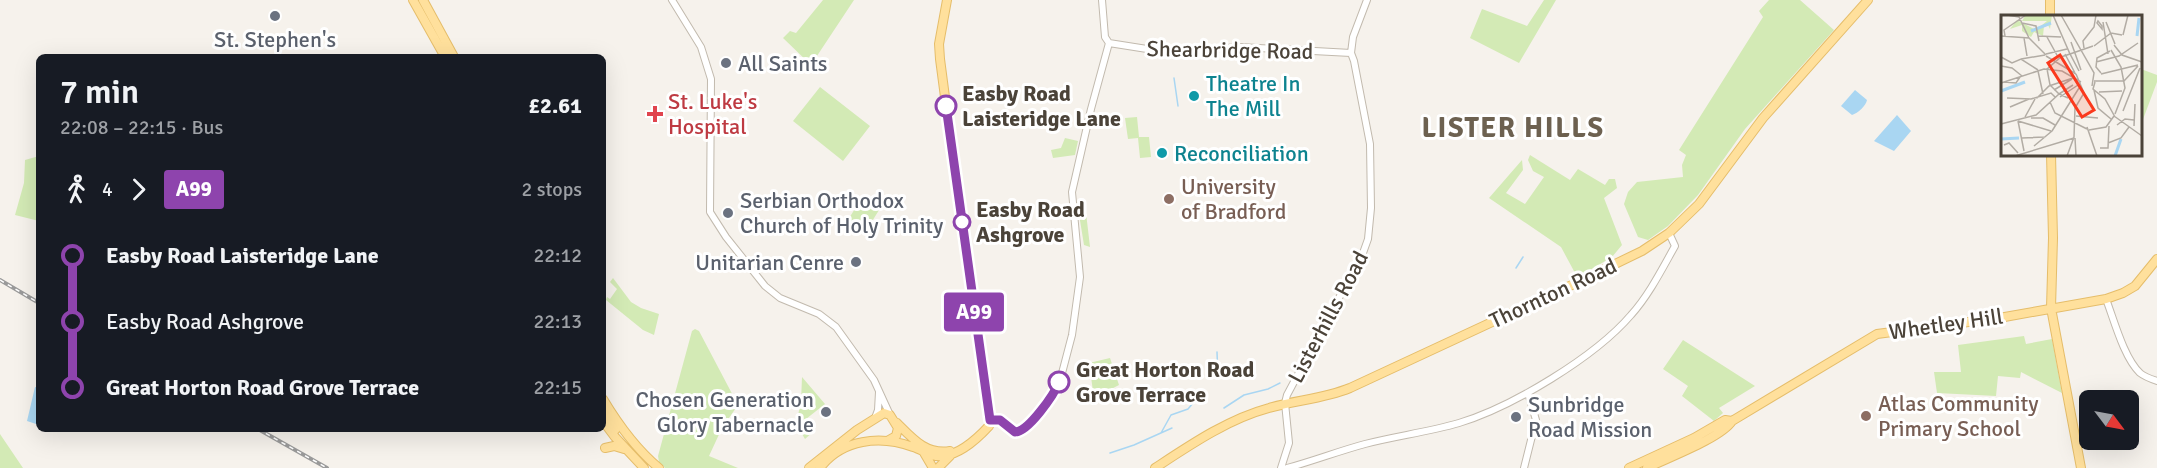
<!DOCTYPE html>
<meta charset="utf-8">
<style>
body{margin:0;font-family:Signika,sans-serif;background:#242831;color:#f1f3f6;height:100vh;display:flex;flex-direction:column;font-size:22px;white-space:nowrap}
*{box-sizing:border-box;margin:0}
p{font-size:20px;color:#9ea1a6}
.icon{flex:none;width:33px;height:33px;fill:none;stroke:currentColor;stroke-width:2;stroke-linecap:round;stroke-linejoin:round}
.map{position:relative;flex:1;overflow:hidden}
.details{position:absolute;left:36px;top:54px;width:570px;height:378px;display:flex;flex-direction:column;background:#171b24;border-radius:9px;box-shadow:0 6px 24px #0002}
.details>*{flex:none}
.badge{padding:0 12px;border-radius:4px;font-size:21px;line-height:39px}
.needle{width:39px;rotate:122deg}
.controls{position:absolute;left:2079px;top:390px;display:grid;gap:12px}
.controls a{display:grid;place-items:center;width:60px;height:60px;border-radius:9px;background:#171b24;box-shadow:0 6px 24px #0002;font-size:30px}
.map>.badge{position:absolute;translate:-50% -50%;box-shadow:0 0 0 3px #fff}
.legs{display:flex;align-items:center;gap:9px;height:66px;padding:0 24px;font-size:20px}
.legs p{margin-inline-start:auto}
.head{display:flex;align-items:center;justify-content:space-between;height:102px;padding:0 24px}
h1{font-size:33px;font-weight:600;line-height:45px}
ul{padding:0 24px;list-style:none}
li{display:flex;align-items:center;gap:21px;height:66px;font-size:22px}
li i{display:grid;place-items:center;width:9px;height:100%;margin:0 8px;background:currentColor}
li i::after{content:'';width:15px;height:15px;margin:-8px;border:4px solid;border-radius:50%;background:#171b24}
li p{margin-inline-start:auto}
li:first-child i{background:linear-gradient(#0000 50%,currentColor 0)}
li:last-child i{background:linear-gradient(currentColor 50%,#0000 0)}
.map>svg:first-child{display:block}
.green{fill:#d3eab5}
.water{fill:#a9d6f2}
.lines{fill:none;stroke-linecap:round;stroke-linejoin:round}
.stream{stroke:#a9d6f2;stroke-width:1.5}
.minor-casing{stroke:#c2baae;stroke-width:8}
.major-casing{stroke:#e5bd6a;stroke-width:10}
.minor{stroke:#fff;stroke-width:6}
.major{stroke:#ffe09c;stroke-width:8}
.rail-casing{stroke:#9a9a9a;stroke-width:4}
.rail{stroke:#fff;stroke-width:1.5;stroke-dasharray:4.5;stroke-linecap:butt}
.line-1-casing{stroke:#fff;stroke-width:14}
.line-1{stroke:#8e44ad;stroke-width:9}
.worship-dot{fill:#6b7280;stroke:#fff;stroke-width:2}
.culture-dot{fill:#0f9aa8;stroke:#fff;stroke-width:2}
.stop-1-dot{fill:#fff;stroke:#8e44ad;stroke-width:3}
.health-dot{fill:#e0444e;stroke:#fff;stroke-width:2}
.education-dot{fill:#8d6e63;stroke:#fff;stroke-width:2}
.labels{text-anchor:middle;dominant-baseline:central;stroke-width:6;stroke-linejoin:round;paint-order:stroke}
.worship-label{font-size:22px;fill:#5b616d;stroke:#fff;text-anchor:start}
.street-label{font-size:22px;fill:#4b4339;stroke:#fff}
.culture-label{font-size:22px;fill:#0d838f;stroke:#fff;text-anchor:start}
.stop-label{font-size:22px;font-weight:bold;fill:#4b4339;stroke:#fff;text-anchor:start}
.health-label{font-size:22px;fill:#be3a42;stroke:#fff;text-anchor:start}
.education-label{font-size:22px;fill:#785e54;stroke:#fff;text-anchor:start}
.district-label{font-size:28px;font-weight:bold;letter-spacing:1.5px;fill:#6d6150;stroke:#fff}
.inset-river{fill:none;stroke:#a9d6f2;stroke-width:3}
.inset-road{fill:none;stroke:#b2aca4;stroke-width:1.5}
.view{fill:#fb391d;fill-opacity:0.15;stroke:#fb391d;stroke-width:3}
.inset-edge{fill:none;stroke:#4b4339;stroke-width:3}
</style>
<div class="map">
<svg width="2157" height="468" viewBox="0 0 2157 468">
<rect width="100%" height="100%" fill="#f6f2ec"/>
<path class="green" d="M823,0H854L811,65L783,38L790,31L796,33Z
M1544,0H1556L1519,63L1470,38L1482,9L1527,26Z
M1769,0H1800L1834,30L1745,129L1698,195L1668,226L1648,240L1638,237L1624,204L1628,192L1637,182L1683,177L1682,165L1686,155L1679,150L1763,17L1759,11Z
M2141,69L2157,75V82L2142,122L2140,121Z
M820,87L870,126L843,161L793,121Z
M1137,117L1139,137H1149L1151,157L1140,158L1138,138L1128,139L1125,118Z
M1065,138L1078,141L1075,155L1053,158L1051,150L1061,148Z
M1530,155L1570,180L1578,169L1605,185L1609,179H1615L1617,188L1604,198L1622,245L1612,257L1580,276L1575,273L1561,247L1489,198L1522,160L1523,170L1506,193L1525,204L1544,177L1533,171L1528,160Z
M39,156V221L15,215L24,183L25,160Z
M863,196L881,207L864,234L846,223Z
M1077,202L1085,204L1090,247L1084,245Z
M613,278L631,302L641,308L659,314L654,335L643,330L606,300L607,297L610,299L617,289L610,282Z
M695,329L699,331L738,405L722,428L709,456L738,468H665L659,462L658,456L692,331Z
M2024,336L2026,344L2052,339L2062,393L2021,372L2020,378L1998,376L1996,396L1937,393L1934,372H1961L1958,345Z
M1683,340L1755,386L1719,408L1723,413L1714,421L1682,396L1688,386L1663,369Z
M1110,358L1119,385L1094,398L1089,363Z
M802,377L825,404L806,419L813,432L805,439L796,424L801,402Z
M0,434L2,437L23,468H0Z"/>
<path class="water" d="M1855,90L1867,100C1866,106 1858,113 1852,115L1841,106Z
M1897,115L1911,131L1894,151L1874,141Z
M35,387L39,388V425L27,421Z"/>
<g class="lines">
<path class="stream" d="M1174,78L1178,106
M1516,268L1523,257
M1217,352L1218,378
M1224,408L1244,395L1268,389L1280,383
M1161,433L1171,415L1188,409L1193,403
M1110,453L1134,445L1172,428"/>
<g class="minor-casing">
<path id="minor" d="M672,0L701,47L711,79L710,212L726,237L765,286L780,298L819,314L836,327L874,380L890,415
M1109,43L1166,52L1240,47L1351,53
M1351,53L1353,37L1367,0
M2106,299C2114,320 2124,358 2140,373C2145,377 2151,379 2157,381
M875,418L878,410L879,392
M990,420H1000L1015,432L1022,430L1053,396L1061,377L1072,335L1080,277L1072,192L1091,109L1109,43L1105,37L1102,0
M1281,468L1289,443L1285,403L1287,395L1363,253L1368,239L1371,208L1370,144L1354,61L1351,53
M1287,468C1313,461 1339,451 1365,444C1396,436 1428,432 1459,423C1512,407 1595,357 1631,315C1649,295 1662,269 1675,246L1669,233
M1524,468L1536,420L1528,393"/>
</g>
<g class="major-casing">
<path id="major" d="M413,0L445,57
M423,0L454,57
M947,0L939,44L940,59L969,280L989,405V426
M2050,0V16
M2051,154L2053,238L2051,308L2081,468
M603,399C618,424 636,449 659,468
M603,412L615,430
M603,421L615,437L644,468
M897,423C912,438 926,455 950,451
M605,448L614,446L624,449
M923,451L933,468
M939,467L950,456
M809,468L857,430L884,413L890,415L898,428L896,436L889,440
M820,468C842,439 880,435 913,447C923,450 932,458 943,456C961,454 977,439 989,426
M1155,468C1190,445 1228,419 1269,408C1296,400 1323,399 1350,388L1576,283L1642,251L1669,233L1699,204L1763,118L1868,0
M1629,468L1694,438L1725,420L1732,421
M1647,468C1667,458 1721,438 1732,421L1877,334L1999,318L2106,299L2123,293L2135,286L2157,259"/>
</g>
<use href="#minor" class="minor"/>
<use href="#major" class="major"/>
<g class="rail-casing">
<path id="rail" d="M0,280L39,303
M258,429L327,468"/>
</g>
<use href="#rail" class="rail"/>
</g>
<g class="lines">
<g class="line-1-casing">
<path id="line-1" d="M946,106L990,420H1000L1015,432C1028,432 1054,395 1059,382"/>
</g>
<use href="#line-1" class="line-1"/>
</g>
<g class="worship-dot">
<circle cx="275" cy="16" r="6"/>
<circle cx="726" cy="63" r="6"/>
<circle cx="728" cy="213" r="6"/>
<circle cx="856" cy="262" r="6"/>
<circle cx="826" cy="412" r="6"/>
<circle cx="1516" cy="417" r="6"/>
</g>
<g class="culture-dot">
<circle cx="1194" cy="96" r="6"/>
<circle cx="1162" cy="153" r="6"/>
</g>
<g class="stop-1-dot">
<circle cx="946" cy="106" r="10"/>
<circle cx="962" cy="222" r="8"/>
<circle cx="1059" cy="382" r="10"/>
</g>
<path class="health-dot" d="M652 105h6v6h6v6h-6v6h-6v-6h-6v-6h6z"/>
<g class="education-dot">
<circle cx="1169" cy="199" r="6"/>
<circle cx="1866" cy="416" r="6"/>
</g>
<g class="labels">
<g class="worship-label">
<text x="275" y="39" text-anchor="middle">St. Stephen's</text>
<text x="738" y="63">All Saints</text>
<text x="740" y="200">Serbian Orthodox<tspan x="740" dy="25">Church of Holy Trinity</tspan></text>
<text x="844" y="262" text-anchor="end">Unitarian Cenre</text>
<text x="814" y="399" text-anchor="end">Chosen Generation<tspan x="814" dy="25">Glory Tabernacle</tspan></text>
<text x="1528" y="404">Sunbridge<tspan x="1528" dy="25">Road Mission</tspan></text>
</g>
<g class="street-label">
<text transform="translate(1230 50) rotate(1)">Shearbridge Road</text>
<text transform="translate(1553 293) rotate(-25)">Thornton Road</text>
<text transform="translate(1328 317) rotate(-62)">Listerhills Road</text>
<text transform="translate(1946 324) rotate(-8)">Whetley Hill</text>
</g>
<g class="culture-label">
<text x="1206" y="83">Theatre In<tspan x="1206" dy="25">The Mill</tspan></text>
<text x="1174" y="153">Reconciliation</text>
</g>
<g class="stop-label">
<text x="962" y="93">Easby Road<tspan x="962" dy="25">Laisteridge Lane</tspan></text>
<text x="976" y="209">Easby Road<tspan x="976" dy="25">Ashgrove</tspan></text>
<text x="1076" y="369">Great Horton Road<tspan x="1076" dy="25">Grove Terrace</tspan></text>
</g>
<g class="health-label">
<text x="668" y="101">St. Luke's<tspan x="668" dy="25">Hospital</tspan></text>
</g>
<g class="education-label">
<text x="1181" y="186">University<tspan x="1181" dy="25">of Bradford</tspan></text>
<text x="1878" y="403">Atlas Community<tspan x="1878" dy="25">Primary School</tspan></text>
</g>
<g class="district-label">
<text x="1513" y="128">LISTER HILLS</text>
</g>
</g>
<g transform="translate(2001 15)">
<rect width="141" height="141" fill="#f6f2ec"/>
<path d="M51,0L49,14L47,10L43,11L42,21L33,17L30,22L21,16V10L9,14L16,5L35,15L46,6H21L24,1Z" fill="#d3eab5"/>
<path class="inset-river" d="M30,16L50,8M136,21L138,3M0,76L24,67M0,124L18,123M114,141L120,124"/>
<path class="inset-road" d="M6,0L18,2L28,23M52,0L69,39L92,31M60,0L93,58L91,71M97,6L101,11V14L96,8ZM102,7L107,39M105,7L114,29M21,8L35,11L38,26M122,20L127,0M0,21L28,23L45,40M4,21L3,15L25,0M37,21L60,22M46,22L57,42M23,23L26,41M70,27L80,55M113,30L121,40L141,47M93,31L110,18L121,20M83,33L82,26L93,12L95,0M110,35L120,52L124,73L114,99M45,39L66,34M64,39L74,58M45,41L75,59M0,42L11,48L20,44L37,55M20,44L44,40M95,47L118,41L137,28M0,51L11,53L21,61M37,56L42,79M100,58L95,52L96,43L109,36M100,59L137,50M93,66H123M123,66L137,51M3,67L15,68L19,62M94,67L92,74L104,84L114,102M0,68L43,54L61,56L80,67M53,75L71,64M93,75L97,93L110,104M98,77L121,76M59,82L77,70M6,83L30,84L50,78L54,82M36,83L48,71L72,63M67,83L58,79L72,70M49,87L54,98L86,114M9,92L28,84M122,96L139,53M75,101L97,103M113,101L141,121M24,102L34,84M30,103H42L54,110M17,106L50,116M17,106L23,136M0,109L35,100L58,79L49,70L46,54L60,42L69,39L78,56M116,110L124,104L133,105M133,111L134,89M86,112L96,141M88,115L105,112L113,101M51,116L78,73M21,123L44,122M74,123L75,141M107,128L120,123L128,112M3,130L8,128L17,138M33,131L51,116M99,133H107L108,111M14,141L73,123M66,141L73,122L74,93L83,78L75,59"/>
<path class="view" d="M59,40L93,95L81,102L47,48Z"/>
<rect width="141" height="141" class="inset-edge"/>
</g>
</svg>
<div class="controls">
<a><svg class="needle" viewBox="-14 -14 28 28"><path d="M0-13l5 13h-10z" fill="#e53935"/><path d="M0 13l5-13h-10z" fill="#9ea1a6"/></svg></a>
</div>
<b class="badge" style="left:974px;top:312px;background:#8e44ad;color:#fff">A99</b>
<section class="details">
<div class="head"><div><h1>7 min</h1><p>22:08 – 22:15 · Bus</p></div><b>£2.61</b></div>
<div class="legs"><svg class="icon" aria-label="walk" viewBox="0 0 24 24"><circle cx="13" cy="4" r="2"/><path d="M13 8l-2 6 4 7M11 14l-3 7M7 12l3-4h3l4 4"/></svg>4<svg class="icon" aria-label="forward" viewBox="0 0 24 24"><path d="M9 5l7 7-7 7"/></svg><b class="badge" style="background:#8e44ad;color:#fff">A99</b><p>2 stops</p></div>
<ul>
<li><i style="color:#8e44ad"></i><b>Easby Road Laisteridge Lane</b><p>22:12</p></li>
<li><i style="color:#8e44ad"></i><span>Easby Road Ashgrove</span><p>22:13</p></li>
<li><i style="color:#8e44ad"></i><b>Great Horton Road Grove Terrace</b><p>22:15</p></li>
</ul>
</section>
</div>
